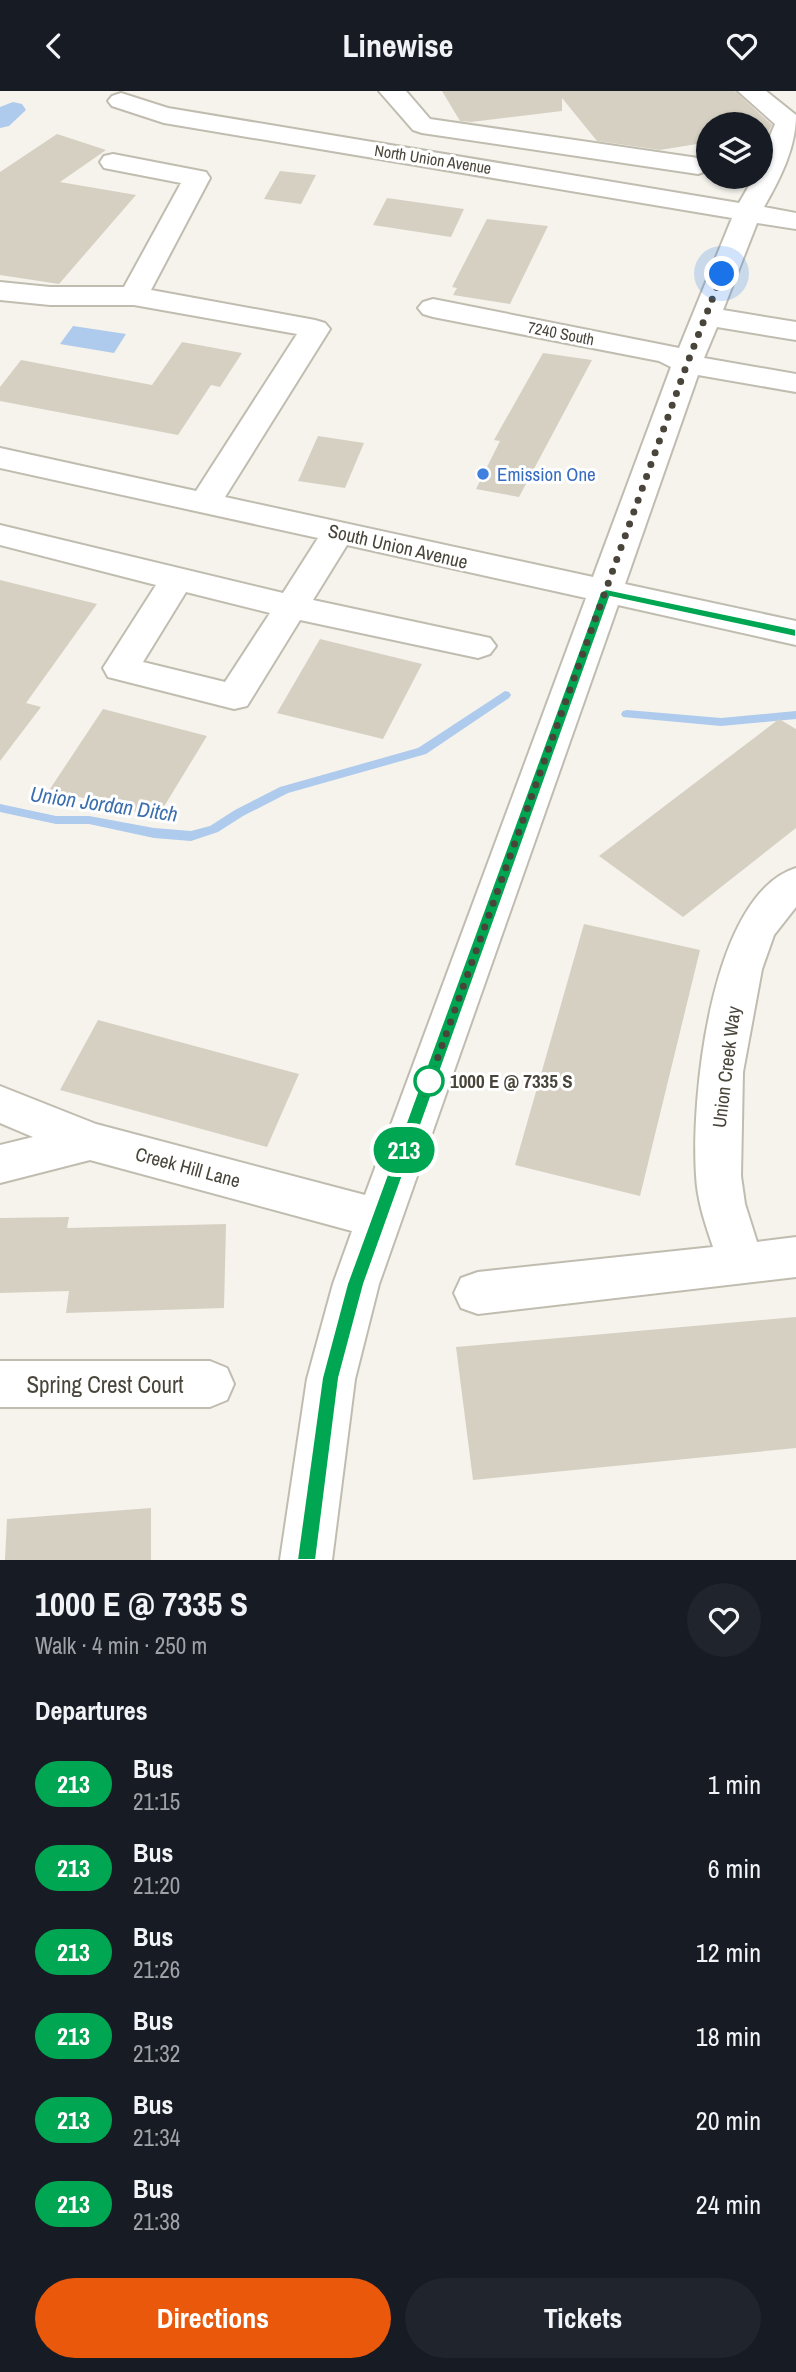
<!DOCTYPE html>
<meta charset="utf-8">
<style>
body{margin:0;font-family:"Archivo Narrow",sans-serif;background:#20242c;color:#f1f3f6;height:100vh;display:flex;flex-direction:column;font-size:26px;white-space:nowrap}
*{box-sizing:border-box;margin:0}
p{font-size:23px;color:#9ea1a6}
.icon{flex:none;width:38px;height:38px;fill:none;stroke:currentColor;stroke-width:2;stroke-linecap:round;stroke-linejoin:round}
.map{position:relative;height:1469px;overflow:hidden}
.details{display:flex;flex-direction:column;background:#171b24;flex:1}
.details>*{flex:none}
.badge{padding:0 14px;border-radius:23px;font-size:24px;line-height:46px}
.buttons{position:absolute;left:696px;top:21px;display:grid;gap:14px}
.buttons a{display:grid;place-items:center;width:77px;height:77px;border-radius:50%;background:#171b24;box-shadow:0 2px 5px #0004;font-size:35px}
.you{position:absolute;width:35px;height:35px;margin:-18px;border:5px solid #fff;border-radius:50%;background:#1a73e8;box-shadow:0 0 0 10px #1a73e833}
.map>.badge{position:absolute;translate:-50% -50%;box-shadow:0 0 0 4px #fff}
h2{padding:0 35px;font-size:26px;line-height:63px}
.round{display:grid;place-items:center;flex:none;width:74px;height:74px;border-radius:37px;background:#20242c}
.head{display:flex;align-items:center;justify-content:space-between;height:119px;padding:0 35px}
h1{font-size:33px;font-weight:700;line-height:52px}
.action{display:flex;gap:14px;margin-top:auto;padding:14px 35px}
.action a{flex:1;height:80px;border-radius:42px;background:#ea580c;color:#fff;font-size:28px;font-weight:700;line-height:80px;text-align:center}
.action a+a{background:#20242c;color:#f1f3f6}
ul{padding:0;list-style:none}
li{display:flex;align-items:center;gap:21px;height:84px;padding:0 35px}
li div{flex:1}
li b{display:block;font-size:26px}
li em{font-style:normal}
li .badge{min-width:77px;font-weight:700;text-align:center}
header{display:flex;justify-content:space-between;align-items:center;height:91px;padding:0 35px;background:#171b24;font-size:32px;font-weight:700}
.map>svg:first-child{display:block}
.water{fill:#aecaec}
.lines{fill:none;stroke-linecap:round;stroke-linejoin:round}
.stream{fill:#aecaec;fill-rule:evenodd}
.canal{fill:#aecaec;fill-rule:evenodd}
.building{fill:#d6d0c2}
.minor-casing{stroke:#c0bcaf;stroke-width:4}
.minor{fill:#fff;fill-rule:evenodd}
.line{fill:#00a651;stroke:#fff;stroke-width:2}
.walk{stroke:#49453a;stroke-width:7;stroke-dasharray:0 12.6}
.shop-dot{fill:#3f7fe0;stroke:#fff;stroke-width:2.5}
.stop-dot{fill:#fff;stroke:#00a651;stroke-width:3.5}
.labels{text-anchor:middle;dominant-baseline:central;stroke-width:6;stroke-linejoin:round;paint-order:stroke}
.far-street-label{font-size:16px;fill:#49453a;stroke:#fff}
.shop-label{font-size:19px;fill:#366cbe;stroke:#fff;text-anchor:start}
.street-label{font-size:19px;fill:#49453a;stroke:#fff}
.stop-label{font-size:19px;font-weight:bold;fill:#49453a;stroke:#fff;text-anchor:start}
.water-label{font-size:21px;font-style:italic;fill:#3a6ead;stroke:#fff}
.near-street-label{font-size:23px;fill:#49453a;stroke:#fff}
</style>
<header><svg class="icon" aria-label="back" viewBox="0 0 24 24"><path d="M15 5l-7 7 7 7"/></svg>Linewise<svg class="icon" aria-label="heart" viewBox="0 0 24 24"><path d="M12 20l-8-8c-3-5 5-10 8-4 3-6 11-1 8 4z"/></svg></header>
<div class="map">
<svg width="796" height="1469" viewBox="0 0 796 1469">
<rect width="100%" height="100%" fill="#f5f3ec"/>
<path class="water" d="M73,235L126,243L114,262L60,253Z"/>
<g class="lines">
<path class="stream" d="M505,600L509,601L511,604L509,607L426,663L288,702L243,725L218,741L191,750L154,747L89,733H56L0,721V713L56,725H89L154,737L191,740L210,735L235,719L280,696L418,657Z
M627,619L721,627L796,620V628L721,635L623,626L621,623L623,620Z"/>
<path class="canal" d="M13,11L22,13L26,19L9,35L0,37V16Z"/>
</g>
<path class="building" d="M442,0H735L772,34L768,42L761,43V33H709V51L660,59L597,50L562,7V20L471,31L460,30Z
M57,43L106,59L60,91L136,104L59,193L0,184V81Z
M280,80L316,84L301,113L264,108Z
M387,107L464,118L451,146L373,134Z
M487,128L548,135L510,213L453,204L457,197L452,196Z
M182,251L242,262L220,296L211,294L178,344L0,310V296L21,269L152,294Z
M543,262L592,269L519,406L476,398L500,350L494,349Z
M318,345L364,352L345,397L298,390Z
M0,489L97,513L26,612L41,616L0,670Z
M320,548L422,573L383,648L277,622Z
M103,618L207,645L157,727L50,698Z
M779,628L796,638V737L683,826L599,765Z
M584,833L700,859L640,1105L515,1074Z
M98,929L299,983L267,1056L60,999Z
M69,1126L67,1137L226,1133L224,1217L66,1222L69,1200L0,1202V1127Z
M796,1226V1357L473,1389L456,1256Z
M151,1417V1469H5L7,1428Z"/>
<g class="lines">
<g class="minor-casing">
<path id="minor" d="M379,0H406L430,28L698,67L707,69L709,79L698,83L422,42L413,39Z
M738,0H766L796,24C796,57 780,88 764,116L796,122V138L757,132L723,219L796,231V249L717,236L704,267L796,283V301L698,284L625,493L796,530V554L618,514L379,1193L355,1288L332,1469H280L307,1288L333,1193L352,1140L90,1069L0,1092V1054L33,1046L0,1032V995L96,1033L365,1104L586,507L347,454L313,509L490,547L496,555L490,563L478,567L300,529L247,615L234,618L108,586L103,577L156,494L0,454V434L283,502L318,447L0,377V357L196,400L297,243L134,214H50L0,209V191L50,196H124L181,92L104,77L100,71L104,65L113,63L206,81L210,87L151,199L315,229L325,232L330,238L225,406L593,486L671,276L659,270L433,226L423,223L418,217L423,211L433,208L679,257L732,127L164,32L112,15L108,10L112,5L121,2L168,17L739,112L754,86H761V66L775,33ZM186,501L270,522L225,591L143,571Z
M796,777V816L774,844L762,878L743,981L741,1085L745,1113L757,1151L796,1146V1186L478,1223L461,1217L454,1202L461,1187L478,1181L713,1156C705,1132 697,1109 696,1084C691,1008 710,804 796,777Z
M0,1270H210L227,1277L234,1293L227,1309L210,1316H0Z"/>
</g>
<use href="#minor" class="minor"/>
</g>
<path class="line" d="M606,498L796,538V546L610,506L364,1193L339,1287L316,1469H297L322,1287L347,1193L600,502Z"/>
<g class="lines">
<path class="walk" d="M429,990L425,1002L687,273L722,183"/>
</g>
<circle class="shop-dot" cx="483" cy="383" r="7"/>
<circle class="stop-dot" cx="429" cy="990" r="14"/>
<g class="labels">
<g class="far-street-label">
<text transform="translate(433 68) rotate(9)">North Union Avenue</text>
<text transform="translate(561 242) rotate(11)">7240 South</text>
</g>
<g class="shop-label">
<text x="497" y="383">Emission One</text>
</g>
<g class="street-label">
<text transform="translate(398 455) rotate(13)">South Union Avenue</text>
<text transform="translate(726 976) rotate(-83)">Union Creek Way</text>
<text transform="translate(188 1076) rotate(15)">Creek Hill Lane</text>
</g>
<g class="stop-label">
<text x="450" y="990">1000 E @ 7335 S</text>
</g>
<g class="water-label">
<text transform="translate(104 713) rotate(8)">Union Jordan Ditch</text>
</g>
<g class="near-street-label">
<text x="105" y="1293">Spring Crest Court</text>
</g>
</g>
</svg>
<div class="buttons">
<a><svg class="icon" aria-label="layers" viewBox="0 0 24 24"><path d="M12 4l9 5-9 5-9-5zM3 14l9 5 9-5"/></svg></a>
</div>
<div class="you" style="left:722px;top:183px"></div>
<b class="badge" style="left:404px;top:1059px;background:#00a651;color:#fff">213</b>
</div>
<section class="details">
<div class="head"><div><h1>1000 E @ 7335 S</h1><p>Walk · 4 min · 250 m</p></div><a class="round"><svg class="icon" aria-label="heart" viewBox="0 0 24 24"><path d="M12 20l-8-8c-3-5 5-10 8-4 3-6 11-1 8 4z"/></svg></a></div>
<h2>Departures</h2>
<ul>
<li><span class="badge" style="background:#00a651;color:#fff">213</span><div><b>Bus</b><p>21:15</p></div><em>1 min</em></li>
<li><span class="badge" style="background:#00a651;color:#fff">213</span><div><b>Bus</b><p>21:20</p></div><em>6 min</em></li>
<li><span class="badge" style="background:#00a651;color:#fff">213</span><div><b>Bus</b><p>21:26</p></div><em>12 min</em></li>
<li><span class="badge" style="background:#00a651;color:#fff">213</span><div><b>Bus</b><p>21:32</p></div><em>18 min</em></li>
<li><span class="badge" style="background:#00a651;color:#fff">213</span><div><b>Bus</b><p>21:34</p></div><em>20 min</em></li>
<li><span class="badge" style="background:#00a651;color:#fff">213</span><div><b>Bus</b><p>21:38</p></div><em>24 min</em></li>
</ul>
<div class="action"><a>Directions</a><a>Tickets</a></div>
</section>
